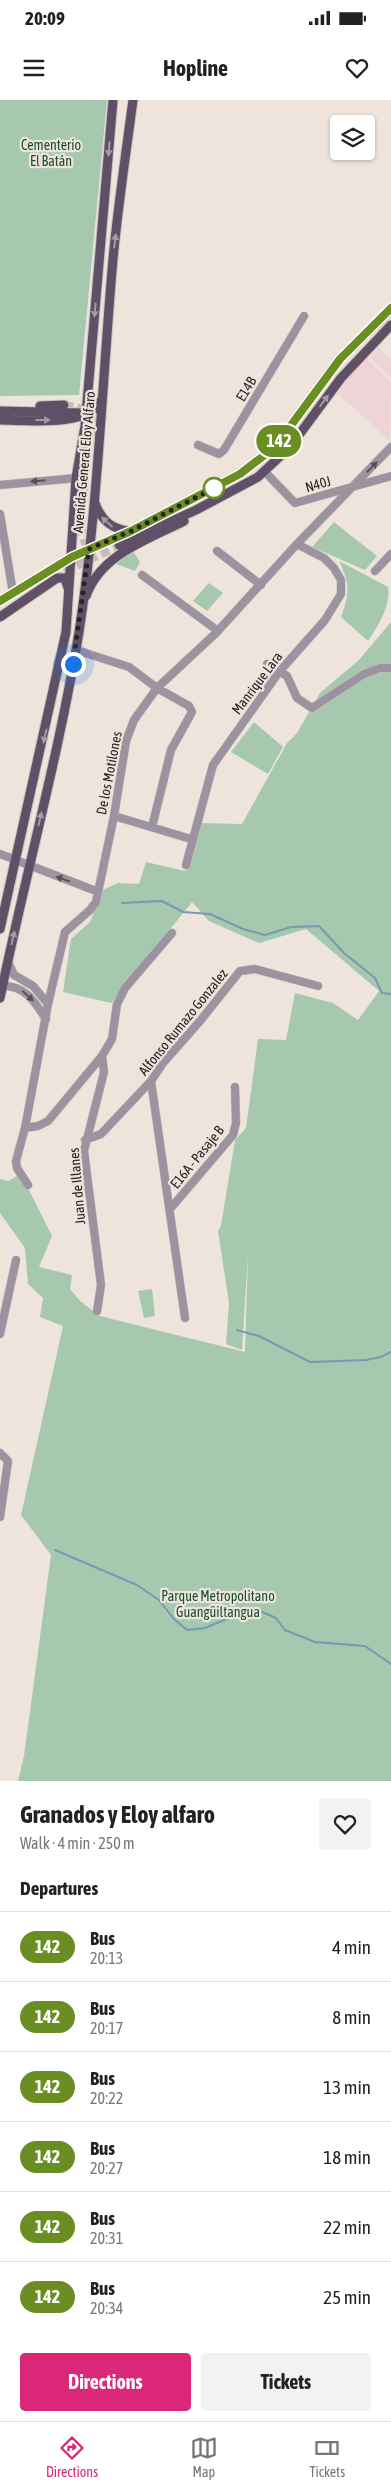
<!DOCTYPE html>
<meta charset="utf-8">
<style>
body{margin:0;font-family:"Asap Condensed",sans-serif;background:#f2f2f2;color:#222;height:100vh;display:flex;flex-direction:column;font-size:19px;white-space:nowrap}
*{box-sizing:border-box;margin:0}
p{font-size:16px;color:#767676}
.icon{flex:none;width:28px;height:28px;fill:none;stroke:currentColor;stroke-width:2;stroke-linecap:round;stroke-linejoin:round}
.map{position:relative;height:1681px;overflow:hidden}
.drawer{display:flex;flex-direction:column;background:#fff;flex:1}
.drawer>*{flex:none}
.badge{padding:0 10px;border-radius:16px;font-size:18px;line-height:32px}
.buttons{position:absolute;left:330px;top:15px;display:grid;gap:10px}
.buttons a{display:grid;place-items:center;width:45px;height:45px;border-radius:5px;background:#fff;box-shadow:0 1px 4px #0004;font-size:25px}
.you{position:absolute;width:25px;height:25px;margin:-12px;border:4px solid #fff;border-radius:50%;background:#1a73e8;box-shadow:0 0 0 8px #1a73e833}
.map>.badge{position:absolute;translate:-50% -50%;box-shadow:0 0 0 2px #fff}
h2{padding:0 20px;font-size:19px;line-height:45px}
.round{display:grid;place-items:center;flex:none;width:52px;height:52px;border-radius:5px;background:#f2f2f2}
.head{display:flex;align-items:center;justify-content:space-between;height:85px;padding:0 20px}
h1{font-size:24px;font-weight:700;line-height:38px}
.button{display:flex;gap:10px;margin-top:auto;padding:10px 20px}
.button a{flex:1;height:58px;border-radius:5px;background:#db2777;color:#fff;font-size:20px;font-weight:700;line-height:58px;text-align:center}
.button a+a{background:#f2f2f2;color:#222}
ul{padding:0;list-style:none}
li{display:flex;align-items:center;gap:15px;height:70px;padding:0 20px;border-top:1px solid #e0e0e0}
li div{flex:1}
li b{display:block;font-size:19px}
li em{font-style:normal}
li .badge{min-width:55px;font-weight:700;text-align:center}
.status{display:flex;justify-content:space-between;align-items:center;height:35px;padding:0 25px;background:#fff;direction:ltr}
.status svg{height:14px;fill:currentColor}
header{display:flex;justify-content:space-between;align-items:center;height:65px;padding:0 20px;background:#fff;font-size:22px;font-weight:700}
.tab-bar{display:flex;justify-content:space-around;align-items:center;height:70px;border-top:1px solid #e0e0e0;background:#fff;font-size:14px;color:#767676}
.tab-bar a{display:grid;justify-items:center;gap:2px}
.tab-bar .on{color:#db2777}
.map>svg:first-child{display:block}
.commercial{fill:#efd4d7}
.green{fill:#a6c8af}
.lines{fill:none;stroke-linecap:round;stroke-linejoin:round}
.stream{stroke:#7899b2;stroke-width:2}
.major-tunnel{stroke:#c6bdb6;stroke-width:9;stroke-dasharray:9 4.5;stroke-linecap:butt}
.minor-casing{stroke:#cac1ba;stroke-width:9}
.major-casing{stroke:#cac1ba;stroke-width:11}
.minor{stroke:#9c93a1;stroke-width:8}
.major{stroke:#5f5068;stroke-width:9}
.oneway{fill:#a69aa2}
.oneway2{fill:#555054}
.line-casing{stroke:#fff;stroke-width:11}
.line{stroke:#6b8e23;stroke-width:8}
.walk{stroke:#262320;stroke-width:5;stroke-dasharray:0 9}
.stop-dot{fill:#fff;stroke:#6b8e23;stroke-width:2.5}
.labels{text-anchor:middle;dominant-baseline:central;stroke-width:4.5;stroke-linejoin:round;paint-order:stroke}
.park-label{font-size:14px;fill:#17502f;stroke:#eee4dc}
.street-label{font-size:14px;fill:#262320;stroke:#eee4dc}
</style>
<div class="status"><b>20:09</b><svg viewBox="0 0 49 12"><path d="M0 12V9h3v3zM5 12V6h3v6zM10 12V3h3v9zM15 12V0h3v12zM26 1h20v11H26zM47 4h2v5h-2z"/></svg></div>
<header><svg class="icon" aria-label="menu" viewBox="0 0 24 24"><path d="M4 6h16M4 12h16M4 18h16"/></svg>Hopline<svg class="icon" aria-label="heart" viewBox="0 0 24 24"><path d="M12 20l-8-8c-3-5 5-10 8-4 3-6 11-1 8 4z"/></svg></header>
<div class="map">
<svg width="391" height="1681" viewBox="0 0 391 1681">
<rect width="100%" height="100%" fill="#eee4dc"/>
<path class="commercial" d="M378,247L391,259V278L369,258Z
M366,258L391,282L390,341L336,292Z"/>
<path class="green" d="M0,0H107L79,295L0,296Z
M334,422L377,456L365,470L312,447Z
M133,451L140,462L135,471L114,463Z
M339,461L388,487C391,505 378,527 368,541L341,517C350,493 350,484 339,461Z
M209,483L223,493L207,511L193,501Z
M391,522V1681H18L24,1656L51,1455L21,1415L63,1226L40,1217L43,1198L28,1184L25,1148L0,1113V1079L9,1081L18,1075L28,1088L52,1136L39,1167L72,1175L70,1189L80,1201L100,1216L245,1252L248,1154L242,1250L226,1244L229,1203L218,1131L221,1126L235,1040L246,1028L258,939L286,940L295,893L333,903L358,920L379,891L306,829L259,843L209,821L192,802L111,903L63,892L71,839L90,822L103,790L118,783L139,784L146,762L185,771L200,723L242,724L287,643L297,633L320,593L359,560Z
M254,622L283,647L268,674L231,652Z
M152,1189L155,1216L144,1218L138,1191Z"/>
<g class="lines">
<path class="stream" d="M122,803L162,801L183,812L210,814L243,829L265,835L291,827L319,826L344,853L375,878L382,893L391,894
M237,1230L259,1236L310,1262L366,1260L381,1257L391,1252
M55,1450L137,1485L159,1500L174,1519L187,1530L205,1528L253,1508L276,1518L285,1530L315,1542L365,1546L391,1564"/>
<path class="major-tunnel" d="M64,305L81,309L91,317L94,339
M80,426L85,442L96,448
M52,477L119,445"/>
<g class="minor-casing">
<path id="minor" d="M198,345L219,354L224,350L304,216
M264,371L295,403L391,376
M0,385L76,378
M0,414L13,493
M217,451L261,485
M375,471L391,454
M142,475L218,531
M76,550L129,567L157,588L189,606L192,612L171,650L152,727
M267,564L287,576L297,598L312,608L364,574L380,568H391
M114,716L191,739
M0,754L96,791
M186,765L213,665L279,572L325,520L341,494V480L334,468L324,458L297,444
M8,862L14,875L33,886L48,904
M3,886C26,886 34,901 46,919
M151,981L185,1218
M25,1028L38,1026L48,1021L102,956L112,939L117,904L125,888L172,833
M85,1040L101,1034L151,981L163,963L200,921L240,871L255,869L318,886
M28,1085L17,1068L16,1061L25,1028L48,904L65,832L90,810L96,802L114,716L126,641L134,620L157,588L216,533L297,444L391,347
M170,1109L233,1035L236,1023L235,987
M97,1211L101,1185L84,1051L104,972L102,956
M0,1234L16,1160
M0,1353L8,1361L0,1417"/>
</g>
<g class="major-casing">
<path id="major" d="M40,306L64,305
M0,311L83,313
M0,320C26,320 90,328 102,299
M95,403C101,420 111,429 129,431
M80,426L87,336
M119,445L196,410L258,377L290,347L341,278L391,225
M86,496C101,454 147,440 184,421
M0,501L72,457L131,431L240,374L275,347L340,259L391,209
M0,517L57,478H65L68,488
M0,829L66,532L76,378L85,326L113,0
M0,898C25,776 59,655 79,532C98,408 102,283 113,159C118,106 126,53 133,0"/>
</g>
<use href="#minor" class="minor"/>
<use href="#major" class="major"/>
</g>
<defs><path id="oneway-solid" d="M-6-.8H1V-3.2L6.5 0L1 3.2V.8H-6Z" transform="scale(1.25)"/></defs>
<g class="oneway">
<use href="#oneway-solid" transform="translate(109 49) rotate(95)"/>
<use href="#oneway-solid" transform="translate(115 141) rotate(-83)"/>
<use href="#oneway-solid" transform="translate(95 210) rotate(95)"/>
<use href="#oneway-solid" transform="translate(324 301) rotate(-53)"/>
<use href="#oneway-solid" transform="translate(43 320)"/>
<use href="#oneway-solid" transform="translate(107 422) rotate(-138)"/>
<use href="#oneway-solid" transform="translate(45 636) rotate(103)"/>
<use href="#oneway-solid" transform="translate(40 719) rotate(-77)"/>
<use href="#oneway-solid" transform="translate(13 838) rotate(-77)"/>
</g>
<g class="oneway2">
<use href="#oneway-solid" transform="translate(372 367) rotate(-46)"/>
<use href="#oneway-solid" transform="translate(38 381) rotate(175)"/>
<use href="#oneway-solid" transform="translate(63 779) rotate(-160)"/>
<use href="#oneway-solid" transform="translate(28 896) rotate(43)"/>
</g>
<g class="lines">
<g class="line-casing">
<path id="line" d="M0,501L72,457L131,431L240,374L275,347L340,259L391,208"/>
</g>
<use href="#line" class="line"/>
<path class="walk" d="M73,564L89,449L131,431L214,388"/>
</g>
<circle class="stop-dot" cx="214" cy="388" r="10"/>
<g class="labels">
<g class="park-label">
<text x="51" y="45">Cementerio<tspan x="51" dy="16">El Batán</tspan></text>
<text x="218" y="1496">Parque Metropolitano<tspan x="218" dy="16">Guangüiltangua</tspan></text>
</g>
<g class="street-label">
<text transform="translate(246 289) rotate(-59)">E14B</text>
<text transform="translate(84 362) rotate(-85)">Avenida General Eloy Alfaro</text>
<text transform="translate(318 384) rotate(-16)">N40J</text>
<text transform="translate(257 583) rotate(-53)">Manrique Lara</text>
<text transform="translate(109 673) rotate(-79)">De los Motilones</text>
<text transform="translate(183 922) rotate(-51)">Alfonso Rumazo Gonzalez</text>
<text transform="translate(197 1057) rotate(-51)">E16A - Pasaje B</text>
<text transform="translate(77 1086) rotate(-95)">Juan de Illanes</text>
</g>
</g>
</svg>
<div class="buttons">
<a><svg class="icon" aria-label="layers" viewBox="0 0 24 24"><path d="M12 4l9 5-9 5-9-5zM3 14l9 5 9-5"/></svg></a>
</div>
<div class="you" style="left:73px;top:564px"></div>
<b class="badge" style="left:279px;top:341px;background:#6b8e23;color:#fff">142</b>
</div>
<section class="drawer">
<div class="head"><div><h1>Granados y Eloy alfaro</h1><p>Walk · 4 min · 250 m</p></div><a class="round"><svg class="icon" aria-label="heart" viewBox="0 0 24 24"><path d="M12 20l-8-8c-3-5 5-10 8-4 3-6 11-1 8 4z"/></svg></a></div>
<h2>Departures</h2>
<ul>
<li><span class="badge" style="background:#6b8e23;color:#fff">142</span><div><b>Bus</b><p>20:13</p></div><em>4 min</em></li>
<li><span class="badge" style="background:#6b8e23;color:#fff">142</span><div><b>Bus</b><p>20:17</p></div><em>8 min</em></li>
<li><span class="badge" style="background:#6b8e23;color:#fff">142</span><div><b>Bus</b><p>20:22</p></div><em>13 min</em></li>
<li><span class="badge" style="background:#6b8e23;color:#fff">142</span><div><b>Bus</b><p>20:27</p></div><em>18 min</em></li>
<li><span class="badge" style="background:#6b8e23;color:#fff">142</span><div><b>Bus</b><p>20:31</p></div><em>22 min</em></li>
<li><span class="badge" style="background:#6b8e23;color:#fff">142</span><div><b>Bus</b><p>20:34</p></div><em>25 min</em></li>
</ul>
<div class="button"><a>Directions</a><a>Tickets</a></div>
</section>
<nav class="tab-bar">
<a class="on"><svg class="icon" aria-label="directions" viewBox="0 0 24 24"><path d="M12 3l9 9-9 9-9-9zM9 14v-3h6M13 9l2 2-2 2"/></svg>Directions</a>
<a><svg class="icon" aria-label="map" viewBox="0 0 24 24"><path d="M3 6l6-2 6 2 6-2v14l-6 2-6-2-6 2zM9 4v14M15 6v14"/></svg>Map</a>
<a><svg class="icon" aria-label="tickets" viewBox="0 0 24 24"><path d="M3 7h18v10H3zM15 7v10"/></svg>Tickets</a>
</nav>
